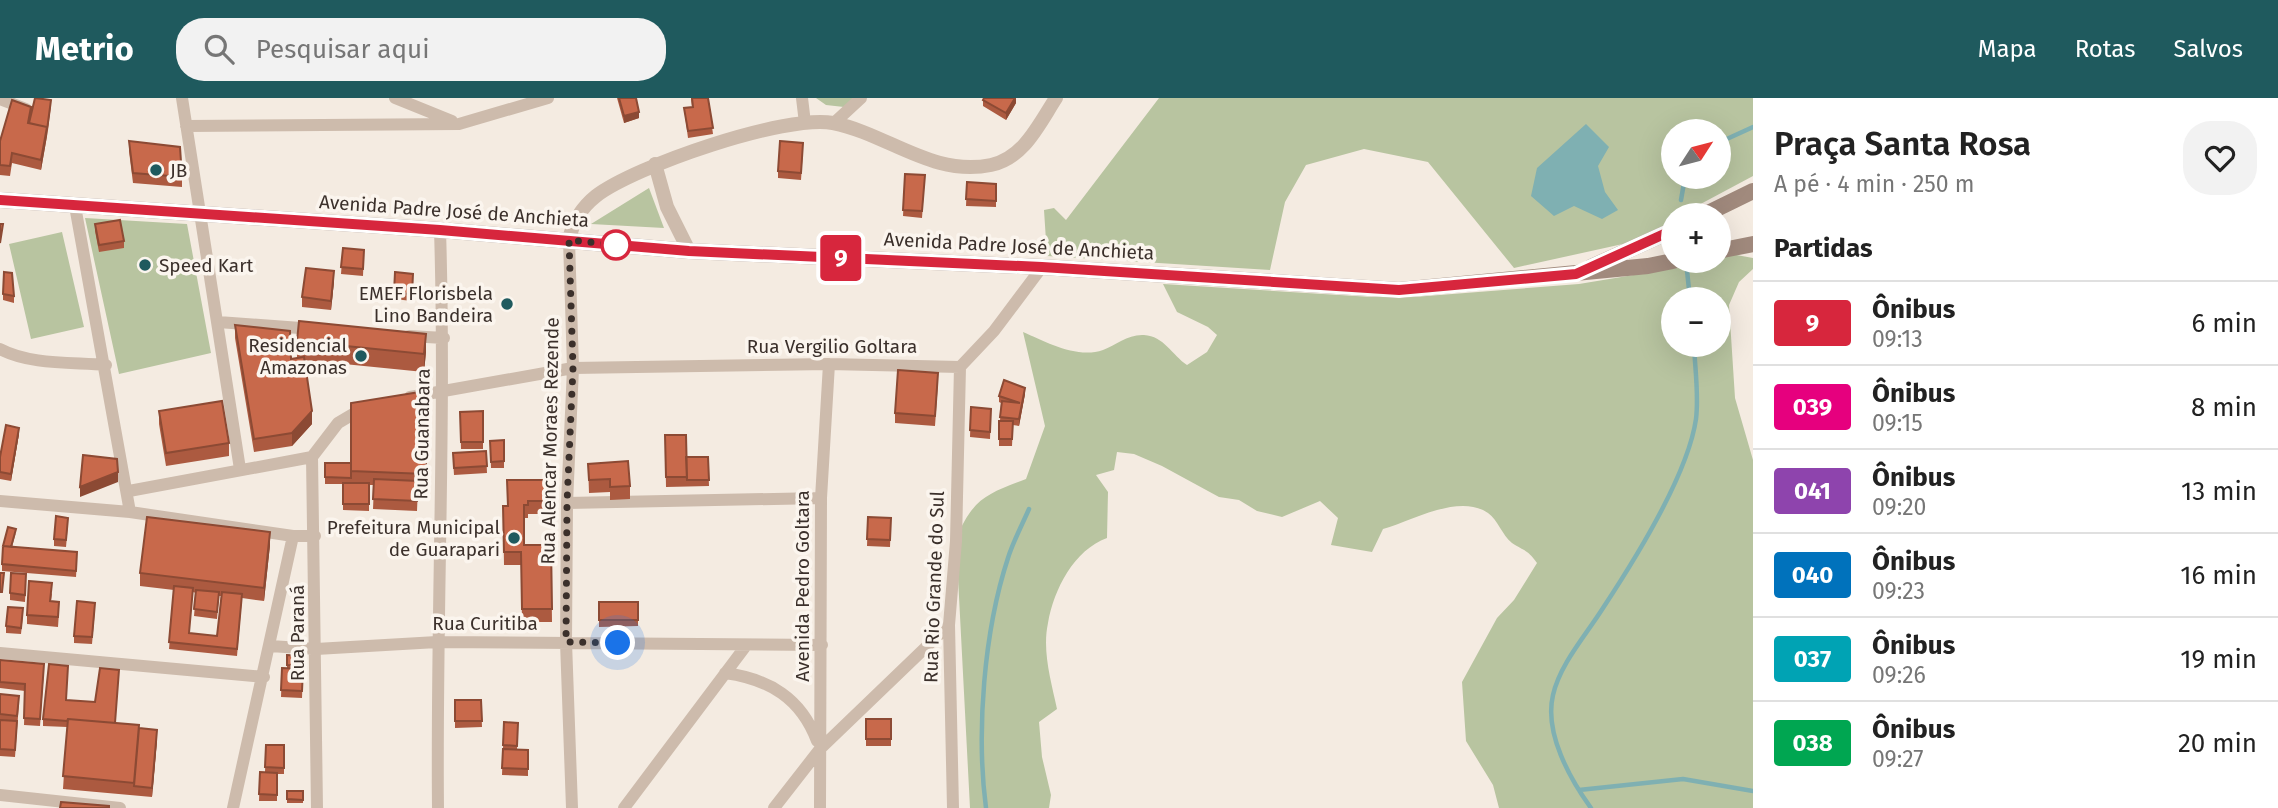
<!DOCTYPE html>
<html lang="pt">
<meta charset="utf-8">
<style>
body{margin:0;font-family:"Fira Sans",sans-serif;background:#f2f2f2;color:#222;height:100vh;display:flex;flex-direction:column;font-size:26px;white-space:nowrap}
*{box-sizing:border-box;margin:0}
p{font-size:23px;color:#767676}
.icon{flex:none;width:38px;height:38px;fill:none;stroke:currentColor;stroke-width:2;stroke-linecap:round;stroke-linejoin:round}
.map{position:relative;flex:1;overflow:hidden}
.side{display:flex;flex-direction:column;background:#fff;width:525px}
.side>*{flex:none}
.badge{padding:0 14px;border-radius:5px;font-size:24px;line-height:46px}
.needle{width:46px;rotate:54deg}
.buttons{position:absolute;left:1661px;top:21px;display:grid;gap:14px}
.buttons a{display:grid;place-items:center;width:70px;height:70px;border-radius:50%;background:#fff;box-shadow:0 7px 28px #0002;font-size:35px}
.you{position:absolute;width:35px;height:35px;margin:-18px;border:5px solid #fff;border-radius:50%;background:#1a73e8;box-shadow:0 0 0 10px #1a73e833}
.map>.badge{position:absolute;translate:-50% -50%;box-shadow:0 0 0 4px #fff}
h2{padding:0 21px;font-size:26px;line-height:63px}
.round{display:grid;place-items:center;flex:none;width:74px;height:74px;border-radius:28px;background:#f2f2f2}
.head{display:flex;align-items:center;justify-content:space-between;height:119px;padding:0 21px}
h1{font-size:33px;font-weight:600;line-height:52px}
ul{padding:0;list-style:none}
li{display:flex;align-items:center;gap:21px;height:84px;padding:0 21px;border-top:2px solid #e0e0e0}
li div{flex:1}
li b{display:block;font-size:26px}
li em{font-style:normal}
li .badge{min-width:77px;font-weight:700;text-align:center}
header{display:flex;align-items:center;gap:42px;box-sizing:border-box;height:98px;padding:0 35px;background:#1f5a5e;color:#fff}
header strong{font-size:33px}
nav{display:flex;gap:38px;margin-inline-start:auto;font-size:24px}
.search{width:490px;height:63px;background:#f2f2f2;display:flex;align-items:center;gap:18px;box-sizing:border-box;padding:0 24px;border-radius:28px;color:#767676;font-size:26px}
main{display:flex;flex:1;min-height:0}
.map>svg:first-child{display:block}
.green{fill:#b8c4a0;fill-rule:evenodd}
.water{fill:#7fb0b2}
.lines{fill:none;stroke-linecap:round;stroke-linejoin:round}
.stream{stroke:#7fb0b2;stroke-width:4.5}
.minor{stroke:#cdbbac;stroke-width:12}
.tertiary{stroke:#cdbbac;stroke-width:14}
.secondary{stroke:#a18a7d;stroke-width:16}
.wall{fill:#ac5a40;fill-rule:evenodd}
.shaded-wall{fill:#8c4a34}
.building{fill:#c8694b;stroke:#8c4a34;stroke-width:2}
.line-casing{stroke:#fff;stroke-width:16}
.line{stroke:#d7263d;stroke-width:10}
.walk{stroke:#3b302b;stroke-width:7;stroke-dasharray:0 12.6}
.poi-dot{fill:#1f5a5e;stroke:#fbf5ee;stroke-width:2.5}
.stop-dot{fill:#fff;stroke:#d7263d;stroke-width:3.5}
.labels{text-anchor:middle;dominant-baseline:central;stroke-width:7;stroke-linejoin:round;paint-order:stroke}
.poi-label{font-size:19px;fill:#3b302b;stroke:#fbf5ee;text-anchor:end}
.street-label{font-size:19px;fill:#3b302b;stroke:#fbf5ee}
</style>
<header>
<strong>Metrio</strong>
<div class="search"><svg class="icon" aria-label="search" viewBox="0 0 24 24"><circle cx="10" cy="10" r="6"/><path d="M15 15l6 6"/></svg>Pesquisar aqui</div>
<nav><a>Mapa</a><a>Rotas</a><a>Salvos</a></nav>
</header>
<main>
<div class="map">
<svg width="1753" height="710" viewBox="0 0 1753 710">
<rect width="100%" height="100%" fill="#f4ebe1"/>
<path class="green" d="M816,0H854L844,9L826,7Z
M1159,0H1753V78L1680,117H1673V122L1641,142L1514,170L1428,64L1364,51L1306,67L1285,104L1270,172L1047,158L1044,112L1054,110L1066,122ZM1673,33H1718V79H1673Z
M649,90L664,130L591,126Z
M85,120L187,126L211,255L119,276Z
M62,134L84,229L31,241L9,146Z
M1731,156L1753,160V171L1739,184L1729,207L1735,300L1753,362V710H1499L1493,687L1466,643L1462,584L1497,520L1514,502L1537,465C1527,451 1524,453 1512,445C1502,437 1498,422 1488,415C1459,395 1412,423 1383,431L1372,454L1331,447L1338,420L1320,403L1282,419L1257,413L1239,402L1219,399L1162,368L1134,356L1117,354L1114,372L1096,377L1108,394L1107,440C1074,452 1054,491 1048,525C1042,553 1051,583 1057,611L1039,624L1042,659L1051,697L1049,710H970L956,441C973,400 987,396 1026,381L1045,328L1023,234C1046,244 1077,261 1103,252C1116,247 1128,236 1144,237C1164,238 1172,257 1187,267L1207,254L1217,237L1208,229L1177,214L1163,186L1372,199H1414L1579,186L1718,163L1719,159ZM1673,201H1718V247H1673Z"/>
<path class="water" d="M1586,26L1609,49L1598,68L1605,94L1618,112L1602,121L1574,108L1554,118L1531,98L1537,70Z"/>
<g class="lines">
<path class="stream" d="M1718,45L1753,29
M1681,102L1685,79
M1686,163L1690,201
M1579,692L1683,681L1753,693
M986,710C976,634 984,533 1008,460C1013,444 1022,427 1029,411
M1591,710C1570,681 1544,635 1553,597C1560,566 1586,537 1603,510C1634,463 1688,376 1696,321C1699,297 1695,271 1694,247"/>
<path class="minor" d="M182,0L240,371
M395,0L452,23
M802,0L805,25
M0,1L26,11
M834,25L861,0
M186,28L459,26L548,0
M75,108L130,414
M569,142L573,270L567,405L566,544L572,710
M218,224L314,231
M409,238L444,240
M0,251C30,267 72,264 106,267
M410,299L573,270L829,266L960,269L994,233L1042,169
M312,359L338,325L365,309
M312,359L317,710
M129,393L312,359
M0,403L130,414L293,438H315
M567,405L821,400
M270,548L316,551L437,544L822,547
M0,555L264,579
M725,575C769,581 801,600 817,643
M0,697L120,710
M233,710L293,438
M438,710C436,517 446,324 440,132
M624,710L745,549
M774,710L820,651L949,527
M820,710L821,400L829,266
M953,710L949,527L956,443L960,269"/>
<path class="tertiary" d="M655,66L667,109L689,153
M569,142C573,123 581,110 596,98C635,68 786,16 833,25C888,36 932,79 991,67C1024,60 1039,26 1056,0"/>
<path class="secondary" d="M0,102L440,132L689,153L1042,169L1399,192L1648,168L1673,163
M1704,117L1753,93
M1718,153L1753,146
M1591,169L1673,132"/>
</g>
<path class="wall" d="M617,0H636L639,20L624,25Z
M691,0H708L713,36L688,40L684,10L692,9Z
M1016,0V5L1006,22L983,8V2Z
M51,8L47,38L41,72L12,65L10,78L0,77V43L31,14Z
M129,43L182,79V89L133,85L129,53Z
M803,52L801,82L778,80V73Z
M905,76L925,77L922,120L903,118Z
M967,84L996,86V109L966,108Z
M95,126L124,143V150L99,154L95,133Z
M343,150L364,152L363,178L341,176Z
M395,174L413,176L412,203L394,201Z
M334,183L331,212L302,209V199Z
M3,196L14,198V205L3,202Z
M235,227L291,261L297,260V243L426,254L424,274L304,262L312,326L292,348L254,354L235,240Z
M938,285L935,328L895,325V315Z
M426,293V389H418L417,413L373,411L374,387H369V413L343,412V386H325V365H351Z
M1025,296L1019,328L1013,327L1012,348H999V323H1000L1001,305L999,304V298Z
M971,309L991,311L990,341L970,339Z
M159,313L229,345V358L166,368L159,326Z
M483,313V351H461L460,314Z
M19,336L11,383L0,381V359Z
M665,337L686,359H708L709,388L666,389Z
M504,342V370H491L490,343Z
M486,353L487,375L454,377L453,362Z
M588,366L630,388V401L610,402V394L589,395Z
M554,382L555,416H528V420H524V447H551L552,524H522L521,467H504L503,408H508Z
M868,419L891,420L890,449L867,448Z
M68,426L66,449L54,448V441Z
M16,434L12,449L77,461L76,479L2,473V466Z
M270,447L264,503L242,500L237,558L169,551L174,492L140,488V475ZM193,494L196,495L194,518L217,521L219,498H221L217,538L189,535Z
M26,483L25,504L10,502V495Z
M52,495L51,503L59,514L58,529L27,526V517Z
M599,504H638V528L599,529Z
M95,512L92,546L74,545V538Z
M23,517L21,536L6,535V528Z
M287,557L301,558V571H303L302,600L281,599L282,570H287Z
M0,562L44,573L40,628L24,627L25,593L0,590Z
M0,596L19,605L15,659L0,658Z
M67,602L116,625L139,630L157,642L152,699L63,691L67,629L43,628V621Z
M455,602H481L482,629L455,630Z
M866,621H891V648H866Z
M504,624L518,625L517,651L528,652V678L502,677Z
M266,647H284V676H277V703H259L260,674H265Z
M287,693H303V705H287Z"/>
<path class="shaded-wall" d="M1015,0H1016V5L1006,22V15Z
M51,2L47,38L41,72V62Z
M639,14V20L624,25V18Z
M334,173V183L331,212V203Z
M426,236V254L424,274V256Z
M1025,290V296L1019,328V321Z
M312,313V326L292,348V335Z
M19,330V336L11,383V376Z
M118,374V384L80,399V389Z
M270,434V447L264,503V490Z
M157,632V642L152,699V690Z"/>
<path class="building" d="M35,0L51,2L47,32V29L29,25Z
M619,0H636L639,14L624,18Z
M692,0H708L713,30L688,33L684,10L693,9Z
M984,0H1015L1006,15L983,2Z
M12,2L31,9L28,25L47,29L41,62L12,55L10,68L0,67V43Z
M129,43L180,49L182,79L133,75Z
M780,43L803,45L801,75L778,73Z
M905,76L925,77L922,113L903,112Z
M967,84L996,86V103L966,101Z
M120,122L124,143L99,147L95,126Z
M0,126H3L0,145Z
M343,150L364,152L363,171L341,169Z
M306,170L334,173L331,203L302,199Z
M4,174L12,175L14,198L3,196Z
M395,174L413,176L412,196L394,195Z
M299,223L426,236L424,256L297,243Z
M235,227L290,233L291,261L304,259L312,313L292,335L254,341Z
M898,272L938,275L935,318L895,315Z
M1004,282L1025,290L1019,321L1000,319L1002,303L1020,305L999,298Z
M426,293V376L351,373V305Z
M222,303L229,345L166,355L159,313Z
M971,309L991,311L990,334L970,332Z
M483,313V344H461L460,314Z
M999,323H1013L1012,341H999Z
M6,327L19,330L11,376L0,374V359Z
M665,337H686L687,379H666Z
M504,342V363L491,364L490,343Z
M486,353L487,368L454,370L453,355Z
M83,357L117,361L118,374L80,389Z
M686,359H708L709,382H687Z
M628,363L630,388L610,389V381L589,382L588,366Z
M325,365H351V380L325,379Z
M374,381L418,383L417,403L373,401Z
M507,382H554L555,403H528V407H524V447H551L552,511H522L521,454H504L503,408H508Z
M343,385H369V406H343Z
M56,418L68,420L66,442L54,441Z
M147,419L270,434L264,490L140,475Z
M868,419L891,420L890,442L867,441Z
M8,429L16,431L11,449L3,448Z
M3,448L77,454L76,473L2,466Z
M0,475H4L2,494H0Z
M11,475L26,476L25,497L10,495Z
M29,483L52,485L50,503L59,504L58,519L27,517Z
M174,488L193,490L189,535L217,538L222,494L242,496L237,551L169,544Z
M196,492L219,494L217,514L194,511Z
M77,503L95,505L92,539L74,538Z
M599,504H638V522H599Z
M8,509L23,510L21,530L6,528Z
M287,557L301,558V568L287,567Z
M0,562L44,566L40,621L24,620L25,586L0,584Z
M49,566L68,568L66,602L95,604L100,570L119,572L115,625L68,621L67,623L43,621Z
M282,570L303,571L302,593L281,592Z
M0,596L19,598L17,618L0,616Z
M455,602H481L482,623H455Z
M68,621L139,627L134,685L63,678Z
M866,621H891V641H866Z
M0,622L17,623L15,652L0,651Z
M504,624L518,625L517,648L503,647Z
M139,630L157,632L152,690L134,688Z
M266,647H284V670L265,669Z
M503,651L528,652V671L502,670Z
M260,674L277,675V697L259,696Z
M287,693H303V702L287,701Z
M61,704L109,708V710H60Z"/>
<g class="lines">
<g class="line-casing">
<path id="line" d="M0,102L440,132L689,153L1042,169L1399,192L1576,176L1673,132"/>
</g>
<use href="#line" class="line"/>
<path class="walk" d="M616,147L569,142L573,270L567,405L566,544L618,545"/>
</g>
<g class="poi-dot">
<circle cx="156" cy="72" r="7"/>
<circle cx="145" cy="167" r="7"/>
<circle cx="507" cy="206" r="7"/>
<circle cx="361" cy="258" r="7"/>
<circle cx="514" cy="440" r="7"/>
</g>
<circle class="stop-dot" cx="616" cy="147" r="14"/>
<g class="labels">
<g class="poi-label">
<text x="170" y="72" text-anchor="start">JB</text>
<text x="159" y="167" text-anchor="start">Speed Kart</text>
<text x="493" y="195">EMEF Florisbela<tspan x="493" dy="22">Lino Bandeira</tspan></text>
<text x="347" y="247">Residencial<tspan x="347" dy="22">Amazonas</tspan></text>
<text x="500" y="429">Prefeitura Municipal<tspan x="500" dy="22">de Guarapari</tspan></text>
</g>
<g class="street-label">
<text transform="translate(454 113) rotate(4)">Avenida Padre José de Anchieta</text>
<text transform="translate(1019 148) rotate(3)">Avenida Padre José de Anchieta</text>
<text x="832" y="248">Rua Vergilio Goltara</text>
<text transform="translate(422 336) rotate(-89)">Rua Guanabara</text>
<text transform="translate(550 343) rotate(-89)">Rua Alencar Moraes Rezende</text>
<text transform="translate(802 488) rotate(-90)">Avenida Pedro Goltara</text>
<text transform="translate(934 489) rotate(-88)">Rua Rio Grande do Sul</text>
<text x="485" y="525">Rua Curitiba</text>
<text transform="translate(297 535) rotate(-90)">Rua Paraná</text>
</g>
</g>
</svg>
<div class="buttons">
<a><svg class="needle" viewBox="-14 -14 28 28"><path d="M0-13l5 13h-10z" fill="#e53935"/><path d="M0 13l5-13h-10z" fill="#767676"/></svg></a>
<a>+</a>
<a>−</a>
</div>
<div class="you" style="left:618px;top:545px"></div>
<b class="badge" style="left:841px;top:160px;background:#d7263d;color:#fff">9</b>
</div>
<section class="side">
<div class="head"><div><h1>Praça Santa Rosa</h1><p>A pé · 4 min · 250 m</p></div><a class="round"><svg class="icon" aria-label="heart" viewBox="0 0 24 24"><path d="M12 20l-8-8c-3-5 5-10 8-4 3-6 11-1 8 4z"/></svg></a></div>
<h2>Partidas</h2>
<ul>
<li><span class="badge" style="background:#d7263d;color:#fff">9</span><div><b>Ônibus</b><p>09:13</p></div><em>6 min</em></li>
<li><span class="badge" style="background:#e6007e;color:#fff">039</span><div><b>Ônibus</b><p>09:15</p></div><em>8 min</em></li>
<li><span class="badge" style="background:#8e44ad;color:#fff">041</span><div><b>Ônibus</b><p>09:20</p></div><em>13 min</em></li>
<li><span class="badge" style="background:#0072bc;color:#fff">040</span><div><b>Ônibus</b><p>09:23</p></div><em>16 min</em></li>
<li><span class="badge" style="background:#00a3b4;color:#fff">037</span><div><b>Ônibus</b><p>09:26</p></div><em>19 min</em></li>
<li><span class="badge" style="background:#00a651;color:#fff">038</span><div><b>Ônibus</b><p>09:27</p></div><em>20 min</em></li>
</ul>
</section>
</main>
